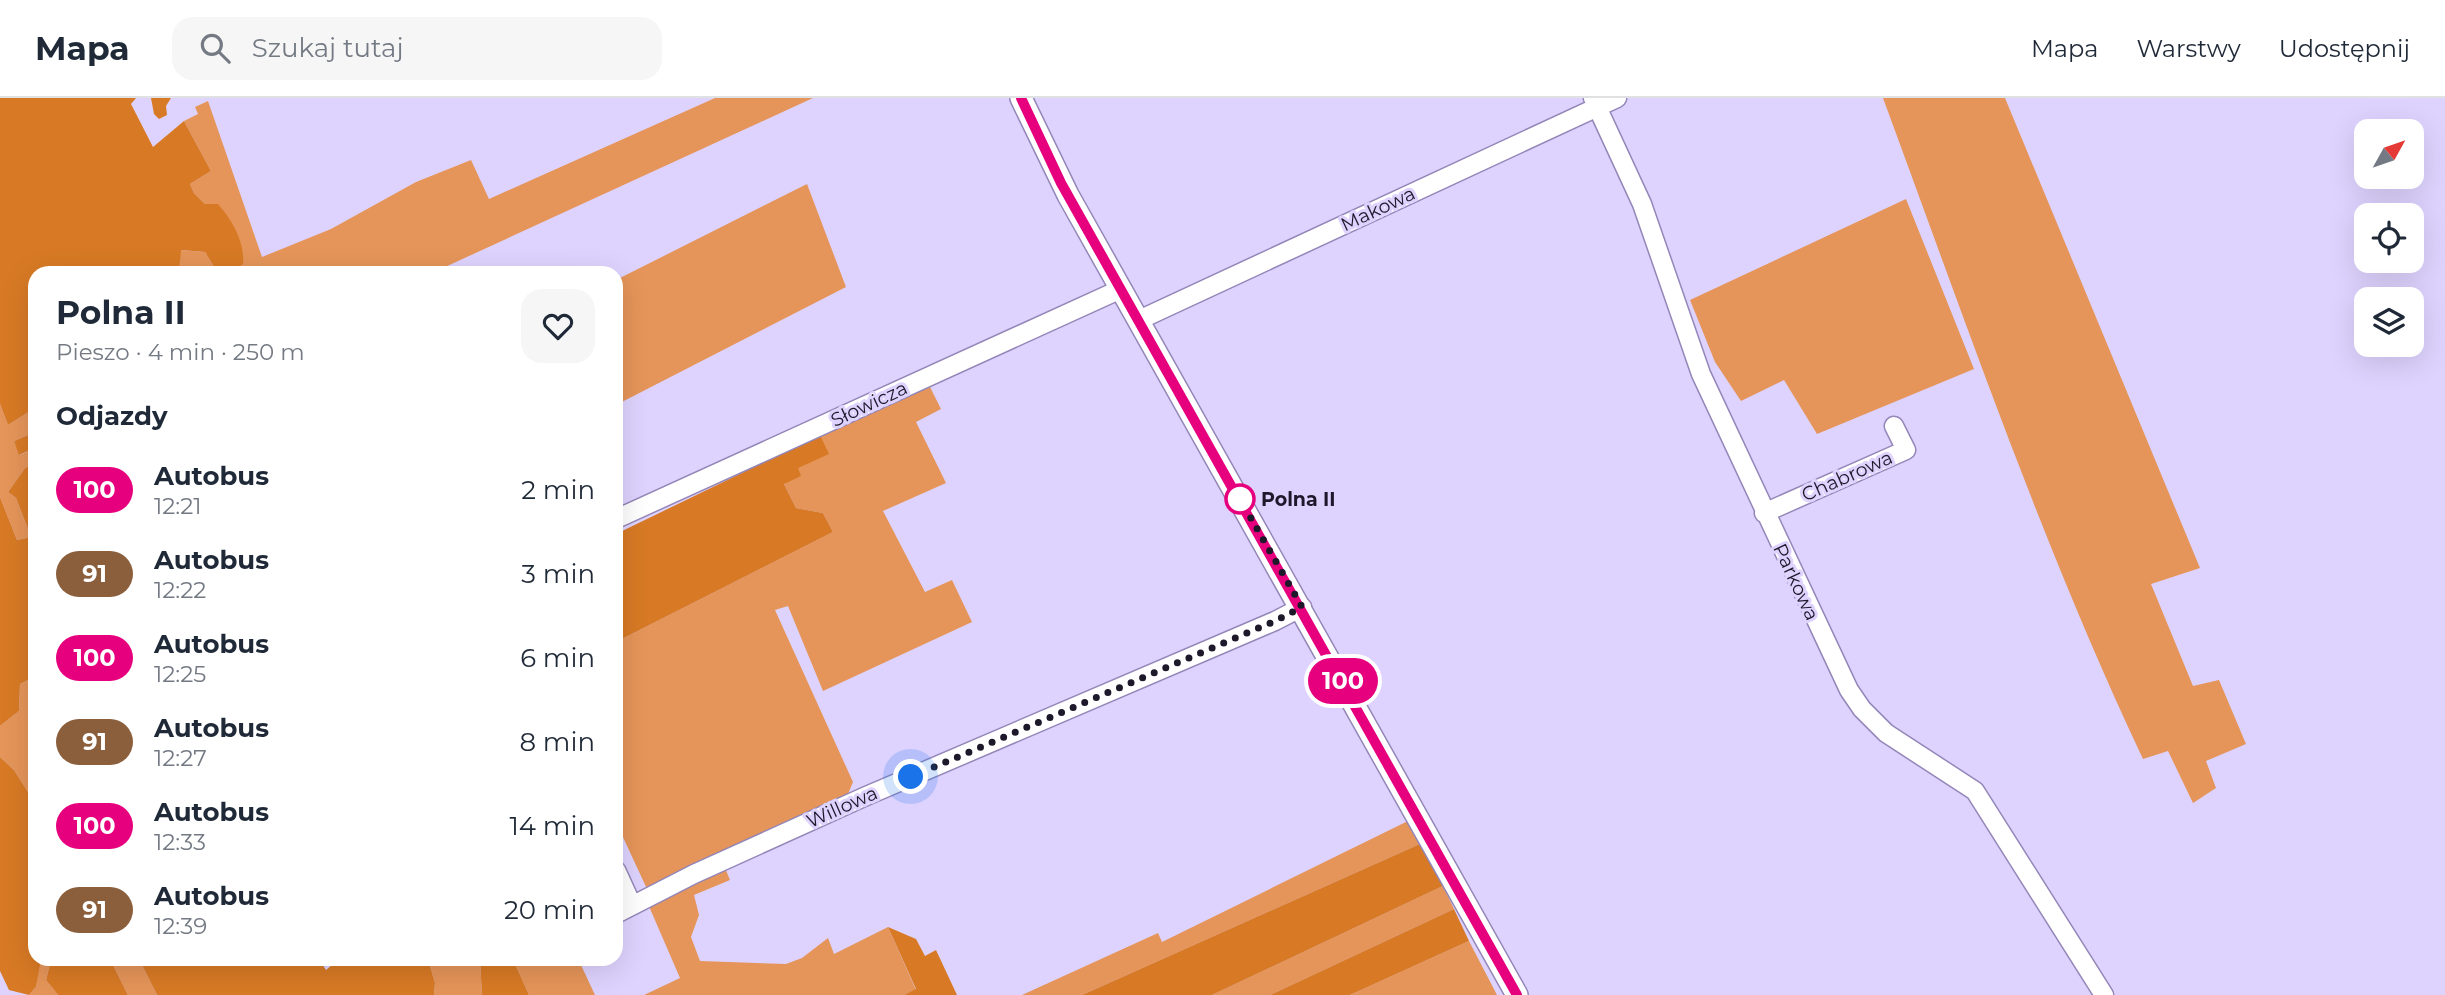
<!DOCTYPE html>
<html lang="pl">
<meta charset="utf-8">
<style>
body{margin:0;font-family:Montserrat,sans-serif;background:#f6f6f7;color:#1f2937;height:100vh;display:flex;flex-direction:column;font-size:26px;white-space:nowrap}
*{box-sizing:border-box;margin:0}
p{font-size:23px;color:#747a83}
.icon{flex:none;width:38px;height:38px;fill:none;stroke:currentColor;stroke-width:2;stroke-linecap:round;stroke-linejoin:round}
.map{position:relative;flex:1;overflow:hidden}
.drawer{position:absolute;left:28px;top:168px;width:595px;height:700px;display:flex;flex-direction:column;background:#fff;border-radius:21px;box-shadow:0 7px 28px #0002}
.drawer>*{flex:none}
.badge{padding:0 14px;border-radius:23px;font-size:24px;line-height:46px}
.needle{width:46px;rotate:50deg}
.buttons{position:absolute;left:2354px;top:21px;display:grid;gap:14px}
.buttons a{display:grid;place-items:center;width:70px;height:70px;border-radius:14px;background:#fff;box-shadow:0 7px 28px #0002;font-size:35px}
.you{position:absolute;width:35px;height:35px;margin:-18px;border:5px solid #fff;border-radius:50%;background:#1a73e8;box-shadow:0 0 0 10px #1a73e833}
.map>.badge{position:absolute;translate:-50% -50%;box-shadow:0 0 0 4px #fff}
h2{padding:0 28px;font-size:26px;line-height:63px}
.round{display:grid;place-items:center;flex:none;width:74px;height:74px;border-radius:21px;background:#f6f6f7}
.overview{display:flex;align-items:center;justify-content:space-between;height:119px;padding:0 28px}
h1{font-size:33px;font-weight:700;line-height:52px}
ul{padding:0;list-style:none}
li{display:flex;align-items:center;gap:21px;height:84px;padding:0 28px}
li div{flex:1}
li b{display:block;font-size:26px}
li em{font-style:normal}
li .badge{min-width:77px;font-weight:700;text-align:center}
header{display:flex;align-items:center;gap:42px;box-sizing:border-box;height:98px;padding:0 35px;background:#fff;border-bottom:2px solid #e0e1e3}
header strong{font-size:33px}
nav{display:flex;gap:38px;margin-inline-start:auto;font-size:24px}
.search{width:490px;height:63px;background:#f6f6f7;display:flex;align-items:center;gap:18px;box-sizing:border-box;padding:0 24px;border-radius:21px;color:#747a83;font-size:26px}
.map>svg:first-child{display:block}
.green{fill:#e59559}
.forest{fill:#d87a25}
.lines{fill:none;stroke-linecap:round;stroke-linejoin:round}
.minor-casing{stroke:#9486b8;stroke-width:21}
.tertiary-casing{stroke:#9486b8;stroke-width:24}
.minor{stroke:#fff;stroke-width:18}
.tertiary{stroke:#fff;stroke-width:21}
.line-casing{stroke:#fff;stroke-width:16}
.line{stroke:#e6007e;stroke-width:10}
.walk{stroke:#1e182b;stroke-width:7;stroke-dasharray:0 12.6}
.stop-dot{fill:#fff;stroke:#e6007e;stroke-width:3.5}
.labels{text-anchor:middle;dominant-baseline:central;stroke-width:6;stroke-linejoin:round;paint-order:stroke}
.street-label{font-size:19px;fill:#1e182b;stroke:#ded3fe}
.stop-label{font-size:19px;font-weight:bold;fill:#1e182b;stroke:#ded3fe;text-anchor:start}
</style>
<header>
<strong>Mapa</strong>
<div class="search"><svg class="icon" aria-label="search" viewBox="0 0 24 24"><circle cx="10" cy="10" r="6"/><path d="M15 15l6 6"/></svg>Szukaj tutaj</div>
<nav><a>Mapa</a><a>Warstwy</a><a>Udostępnij</a></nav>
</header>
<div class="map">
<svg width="2445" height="897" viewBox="0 0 2445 897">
<rect width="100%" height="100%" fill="#ded3fe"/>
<path class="green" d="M715,0H813L432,175H179L180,152L205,154L214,169L205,106L194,95L190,86L211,73L184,23L198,16L195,9L208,3L262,159L331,131L416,84L471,62L489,101Z
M1883,0H2005L2200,470L2151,486L2193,588L2219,582L2246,646L2206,663L2216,690L2193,705L2168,653L2143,661C2042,447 1965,222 1883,0Z
M807,86L846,189L616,307V182Z
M1906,101L1974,271L1817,336L1784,282L1741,303L1715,264L1690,202Z
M928,285L941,311L916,324L946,385L883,413L925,494L952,482L972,524L823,593L788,508L775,512L853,684L848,696L647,791L616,724V544L833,434L823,415L796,410L784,386L820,337Z
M35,304V334L14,343L20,357L35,350V365L25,370L8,394L16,400L31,439L17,442L0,399V306L8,327L32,312Z
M30,581L35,585V705L14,672L0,659V628L19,613L20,586Z
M1410,722L1422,745L1082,897H1022L1158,835L1162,844Z
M725,770L730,782L694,797L699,817L691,839L700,863L786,866L802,860L828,840L834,856L888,829L916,892L904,897H644L680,880L648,806Z
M1443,788L1454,811L1270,897H1212Z
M1469,843L1497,897H1350Z
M40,861L50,866L46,882L58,897H29L36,889Z
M110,861H139L157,897H128Z
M428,861H480L482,897H434L435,885Z
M513,861H586L581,867L595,897H529Z"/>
<path class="forest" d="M0,0H136L131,6L153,49L184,23L211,73L190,86L194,95L205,106H218C232,122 245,144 243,166L230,175L214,169L205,154L181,152L179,175H35V304L32,312L8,327L0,306Z
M151,0H171L166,8L167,17L159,21L154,16Z
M35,334V350L19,357L14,343Z
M820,337L829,356L798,370L801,378L784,386L796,410L823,415L833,434L616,544V436Z
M35,365V585L30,581L20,586L19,613L0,628V399L17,442L31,439L16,400L8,394L25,370Z
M0,659L14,672L35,705V861H110L128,897H58L46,882L50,866L41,861L36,889L29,897L9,892L0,873Z
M1422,745L1443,788L1212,897H1082Z
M1454,811L1469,843L1350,897H1270Z
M888,829L916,841L925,858L936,852L957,897H904L916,891Z
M139,861H319L326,872L332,867L329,861H428L435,885L434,897H157Z
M480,861H513L529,897H482Z"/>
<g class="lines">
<g class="minor-casing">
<path id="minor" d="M1593,0L1642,106L1701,276L1849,592L1862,611L1886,635L1975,693L2104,897
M1139,222L1617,0
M1764,415L1906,352L1894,328
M616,421L1121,191
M616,772L632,807
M616,816L694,776L864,699L1275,523L1302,509"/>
</g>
<g class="tertiary-casing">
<path id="tertiary" d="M1021,0L1068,97L1517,897"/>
</g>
<use href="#minor" class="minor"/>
<use href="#tertiary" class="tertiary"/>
</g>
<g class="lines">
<g class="line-casing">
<path id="line" d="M1021,0L1061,85L1517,897"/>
</g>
<use href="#line" class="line"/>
<path class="walk" d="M911,679L1275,523L1302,509L1240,401"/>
</g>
<circle class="stop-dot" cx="1240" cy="401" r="14"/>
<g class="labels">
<g class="street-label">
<text transform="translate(1378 111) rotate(-25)">Makowa</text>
<text transform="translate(869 306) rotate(-25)">Słowicza</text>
<text transform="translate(1847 378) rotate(-24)">Chabrowa</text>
<text transform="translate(1796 484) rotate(65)">Parkowa</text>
<text transform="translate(842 709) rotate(-24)">Willowa</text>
</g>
<g class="stop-label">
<text x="1261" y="401">Polna II</text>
</g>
</g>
</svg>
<div class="buttons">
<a><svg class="needle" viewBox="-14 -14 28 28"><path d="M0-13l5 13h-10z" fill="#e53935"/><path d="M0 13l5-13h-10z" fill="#747a83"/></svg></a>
<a><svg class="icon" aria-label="locate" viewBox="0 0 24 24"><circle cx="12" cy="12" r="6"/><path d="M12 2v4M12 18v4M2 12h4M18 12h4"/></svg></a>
<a><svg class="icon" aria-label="layers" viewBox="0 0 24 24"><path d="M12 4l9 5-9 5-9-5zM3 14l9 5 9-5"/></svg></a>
</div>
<div class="you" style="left:911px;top:679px"></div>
<b class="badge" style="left:1343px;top:583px;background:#e6007e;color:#fff">100</b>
<section class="drawer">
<div class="overview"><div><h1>Polna II</h1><p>Pieszo · 4 min · 250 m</p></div><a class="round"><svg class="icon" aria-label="heart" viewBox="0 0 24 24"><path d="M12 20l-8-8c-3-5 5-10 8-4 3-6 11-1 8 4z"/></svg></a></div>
<h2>Odjazdy</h2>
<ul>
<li><span class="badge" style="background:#e6007e;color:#fff">100</span><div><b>Autobus</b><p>12:21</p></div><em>2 min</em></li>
<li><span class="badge" style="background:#8b5e3c;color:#fff">91</span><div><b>Autobus</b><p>12:22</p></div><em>3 min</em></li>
<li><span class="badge" style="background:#e6007e;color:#fff">100</span><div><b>Autobus</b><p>12:25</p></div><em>6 min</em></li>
<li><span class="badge" style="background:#8b5e3c;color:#fff">91</span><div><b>Autobus</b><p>12:27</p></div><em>8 min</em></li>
<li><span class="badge" style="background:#e6007e;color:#fff">100</span><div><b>Autobus</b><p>12:33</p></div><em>14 min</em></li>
<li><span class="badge" style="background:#8b5e3c;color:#fff">91</span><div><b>Autobus</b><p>12:39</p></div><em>20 min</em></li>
</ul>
</section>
</div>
